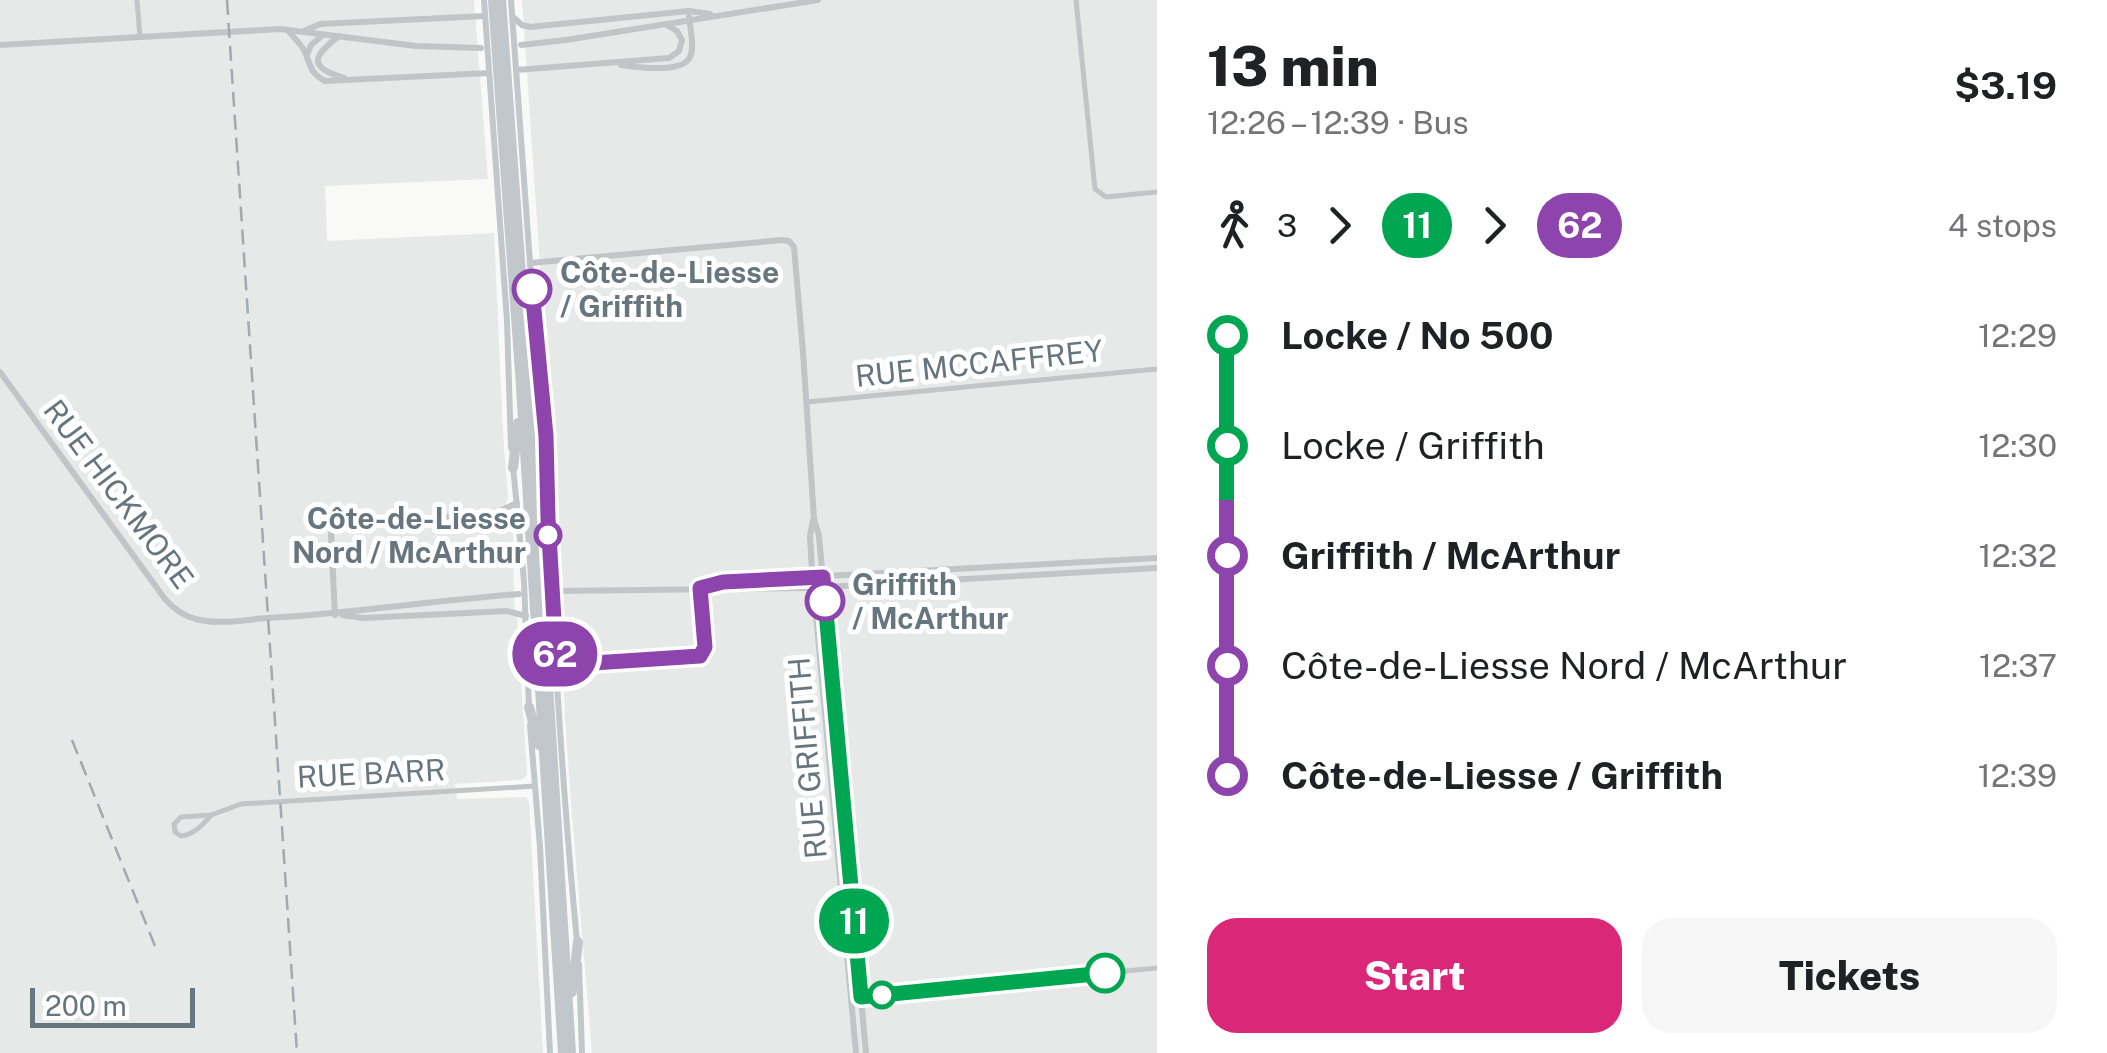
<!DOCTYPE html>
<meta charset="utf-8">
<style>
body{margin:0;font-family:"Public Sans",sans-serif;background:#f6f6f6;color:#202124;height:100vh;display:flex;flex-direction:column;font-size:38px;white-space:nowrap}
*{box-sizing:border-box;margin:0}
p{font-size:32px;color:#757577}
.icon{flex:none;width:55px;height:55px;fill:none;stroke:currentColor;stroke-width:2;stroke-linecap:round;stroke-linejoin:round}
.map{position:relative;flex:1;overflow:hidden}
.panel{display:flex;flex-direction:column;background:#fff;width:950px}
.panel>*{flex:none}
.badge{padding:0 20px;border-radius:32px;font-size:35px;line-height:65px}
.scale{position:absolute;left:30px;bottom:25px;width:165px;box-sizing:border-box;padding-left:10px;border:5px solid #67757f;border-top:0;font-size:28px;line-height:35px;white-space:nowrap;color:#67757f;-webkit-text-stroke:8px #fff;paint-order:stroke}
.map>.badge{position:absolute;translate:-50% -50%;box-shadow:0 0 0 5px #fff}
.legs{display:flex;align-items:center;gap:15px;height:110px;padding:0 50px;font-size:32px}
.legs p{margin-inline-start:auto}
.head{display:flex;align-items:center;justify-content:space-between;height:170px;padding:0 50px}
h1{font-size:55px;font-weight:800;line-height:75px}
.button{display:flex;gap:20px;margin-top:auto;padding:20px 50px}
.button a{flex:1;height:115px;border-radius:30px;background:#db2777;color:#fff;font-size:40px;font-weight:800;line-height:115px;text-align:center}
.button a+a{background:#f6f6f6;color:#202124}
ul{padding:0 50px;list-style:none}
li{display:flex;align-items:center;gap:35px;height:110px;font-size:38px}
li i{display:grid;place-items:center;width:15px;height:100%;margin:0 12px;background:currentColor}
li i::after{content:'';width:25px;height:25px;margin:-12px;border:8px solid;border-radius:50%;background:#fff}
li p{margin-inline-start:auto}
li:first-child i{background:linear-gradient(#0000 50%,currentColor 0)}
li:last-child i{background:linear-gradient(currentColor 50%,#0000 0)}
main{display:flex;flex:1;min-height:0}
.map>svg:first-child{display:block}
.built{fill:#e7e8e8}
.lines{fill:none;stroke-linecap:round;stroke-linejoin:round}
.minor{stroke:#c1c5c8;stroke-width:5}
.tertiary{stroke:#c1c5c8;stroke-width:6}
.secondary{stroke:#c1c7cb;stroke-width:6}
.motorway{stroke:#c1c7cb;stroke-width:10}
.rail{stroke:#a3a9ae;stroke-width:2.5;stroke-dasharray:15 8;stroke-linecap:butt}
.line-1-casing{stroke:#fff;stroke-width:22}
.line-2-casing{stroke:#fff;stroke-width:22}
.line-1{stroke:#00a651;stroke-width:15}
.line-2{stroke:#8e44ad;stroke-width:15}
.stop-2-dot{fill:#fff;stroke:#8e44ad;stroke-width:5}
.stop-1-dot{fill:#fff;stroke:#00a651;stroke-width:5}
.labels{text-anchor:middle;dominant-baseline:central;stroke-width:10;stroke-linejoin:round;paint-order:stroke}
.stop-label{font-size:30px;font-weight:bold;fill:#67757f;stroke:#fff;text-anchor:start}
.street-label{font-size:30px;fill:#67757f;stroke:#fff}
</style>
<main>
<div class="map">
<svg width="1157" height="1053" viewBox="0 0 1157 1053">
<rect width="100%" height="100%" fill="#f9f9f8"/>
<path class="built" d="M0,0H474L488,179L325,186L327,241L494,233L503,433L508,497L506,503L508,522L513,533L514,601L517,618L527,774L524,778L519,780L455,784L457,799L526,797L529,802L543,1053H0Z
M522,0H1157V1053H592L572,815L565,719L561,574Z"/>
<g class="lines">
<path class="minor" d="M137,0L140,37
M1076,0L1095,189L1106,197L1157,192
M807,402L1157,369
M211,815C204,824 193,835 181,836L175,832L174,824L181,817L211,815L241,804L535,786
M861,997L1157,968"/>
<path class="tertiary" d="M513,17L522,25L530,27L689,11L710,14
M287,30C293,36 301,44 305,52C311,66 310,73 325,81L489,73
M304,31L320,24L485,16
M339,36C313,56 307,67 344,78
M0,45L280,29L416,46L481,48
M521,45L566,40L818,0
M307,55L311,45L323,35
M621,65C637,67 682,74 690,57C695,46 690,29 689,17
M516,70L669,58L679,51L682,40L677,31L667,25
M530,263L782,240L789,241L794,247L803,352L814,519L819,536L866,1053
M0,372L165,599C173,608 183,616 196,619C218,625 244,620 266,618C350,614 434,600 519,594
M495,513L517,503
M813,520L810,536L812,571L856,1053
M706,586L723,583L808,577L1157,558
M557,591L809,588L1157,568
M335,615L331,535L333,527L337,523L493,514L519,521
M342,615L363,618L507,611L526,616
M555,655L578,664L700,655L705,647L700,588
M556,677L577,664"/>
<path class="secondary" d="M484,0L507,321L511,448
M511,0L534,318L544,412
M545,430C548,465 546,501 548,537C556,672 564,807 577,941
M513,466L524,581L529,707
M530,725L540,847L550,1053
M579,964L582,1053"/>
<path class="motorway" d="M493,0L520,372L563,1053
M501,0L530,397L571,1053
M539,459L543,410
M513,468L518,423
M529,707L539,745
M572,992L578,942"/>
<path class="rail" d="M227,0L297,1053
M72,740L155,946"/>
</g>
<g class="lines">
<g class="line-1-casing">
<path id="line-1" d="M825,601L861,997L1105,973"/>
</g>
<g class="line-2-casing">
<path id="line-2" d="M532,289L546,436L548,518L556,655L564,660L578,664L700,656L705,647L700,588L723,582L823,577L825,601"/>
</g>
<use href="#line-1" class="line-1"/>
<use href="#line-2" class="line-2"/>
</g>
<g class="stop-2-dot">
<circle cx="532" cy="289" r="18"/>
<circle cx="548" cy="535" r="12"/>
<circle cx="825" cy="601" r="18"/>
</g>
<g class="stop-1-dot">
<circle cx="1105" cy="973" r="18"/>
<circle cx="882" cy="995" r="12"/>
</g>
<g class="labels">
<g class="stop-label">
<text x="560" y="272">Côte-de-Liesse<tspan x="560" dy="34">/ Griffith</tspan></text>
<text x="526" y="518" text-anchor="end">Côte-de-Liesse<tspan x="526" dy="34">Nord / McArthur</tspan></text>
<text x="852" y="584">Griffith<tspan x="852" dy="34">/ McArthur</tspan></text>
</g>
<g class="street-label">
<text transform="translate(979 363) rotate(-6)">RUE MCCAFFREY</text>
<text transform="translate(119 494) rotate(53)">RUE HICKMORE</text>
<text transform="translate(807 758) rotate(-95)">RUE GRIFFITH</text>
<text transform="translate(371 773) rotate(-3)">RUE BARR</text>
</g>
</g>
</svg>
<div class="scale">200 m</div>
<b class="badge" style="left:854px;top:921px;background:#00a651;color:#fff">11</b>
<b class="badge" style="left:555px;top:654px;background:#8e44ad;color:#fff">62</b>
</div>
<section class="panel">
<div class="head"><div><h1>13 min</h1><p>12:26 – 12:39 · Bus</p></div><b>$3.19</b></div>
<div class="legs"><svg class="icon" aria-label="walk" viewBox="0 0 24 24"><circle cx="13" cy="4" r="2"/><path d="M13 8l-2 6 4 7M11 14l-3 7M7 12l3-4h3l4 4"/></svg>3<svg class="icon" aria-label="forward" viewBox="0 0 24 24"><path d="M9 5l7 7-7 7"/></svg><b class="badge" style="background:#00a651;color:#fff">11</b><svg class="icon" aria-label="forward" viewBox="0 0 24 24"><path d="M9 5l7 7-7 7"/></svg><b class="badge" style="background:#8e44ad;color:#fff">62</b><p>4 stops</p></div>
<ul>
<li><i style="color:#00a651"></i><b>Locke / No 500</b><p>12:29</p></li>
<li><i style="color:#00a651"></i><span>Locke / Griffith</span><p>12:30</p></li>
<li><i style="color:#8e44ad"></i><b>Griffith / McArthur</b><p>12:32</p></li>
<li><i style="color:#8e44ad"></i><span>Côte-de-Liesse Nord / McArthur</span><p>12:37</p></li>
<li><i style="color:#8e44ad"></i><b>Côte-de-Liesse / Griffith</b><p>12:39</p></li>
</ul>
<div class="button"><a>Start</a><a>Tickets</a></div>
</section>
</main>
